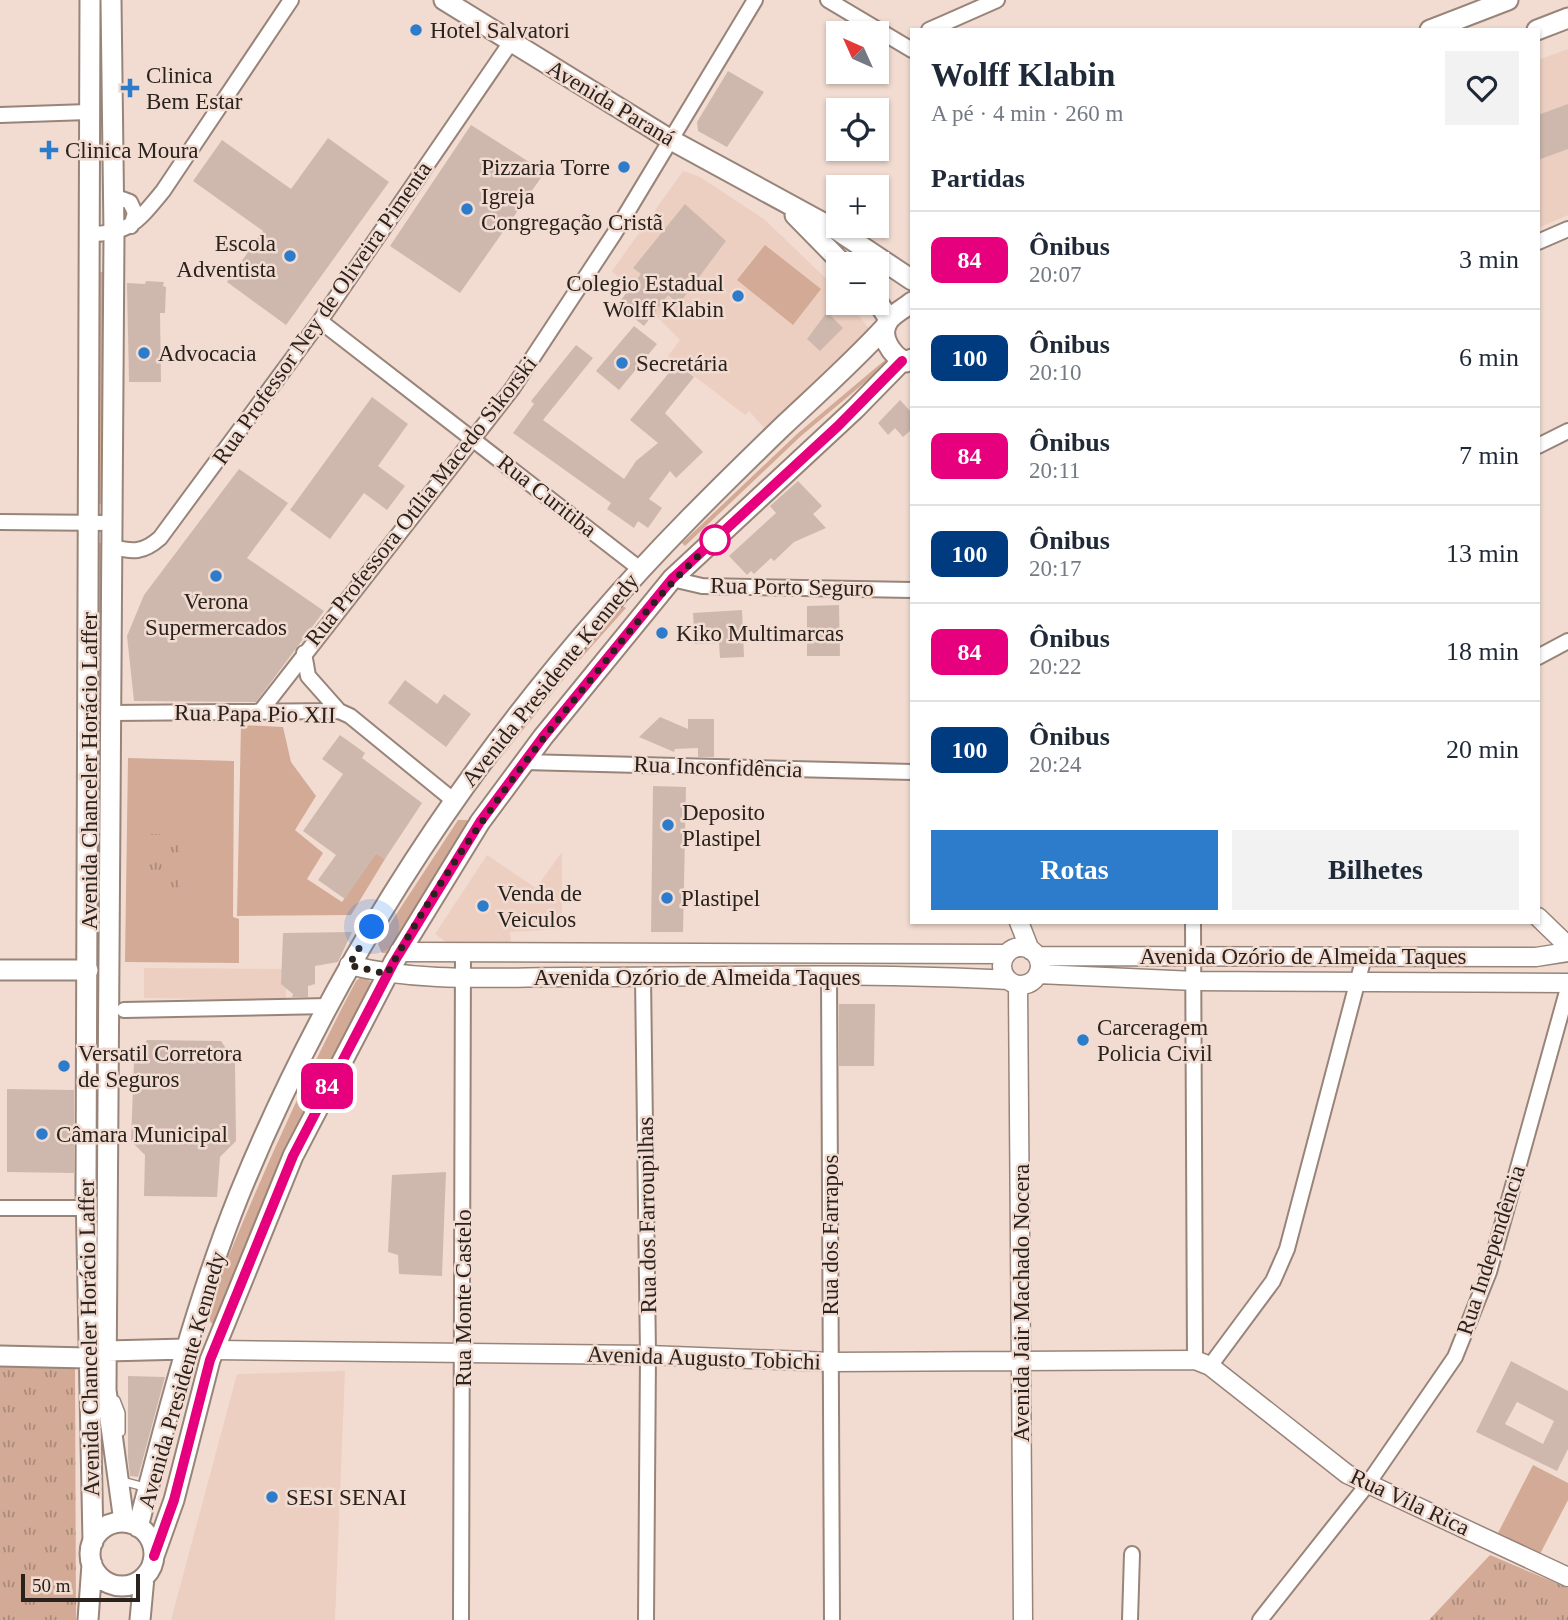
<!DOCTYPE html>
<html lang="pt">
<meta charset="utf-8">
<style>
body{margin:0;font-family:"Times New Roman",serif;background:#f2f2f3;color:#1f2937;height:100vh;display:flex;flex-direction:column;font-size:26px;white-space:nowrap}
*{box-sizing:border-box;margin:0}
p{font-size:23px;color:#747a83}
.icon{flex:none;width:38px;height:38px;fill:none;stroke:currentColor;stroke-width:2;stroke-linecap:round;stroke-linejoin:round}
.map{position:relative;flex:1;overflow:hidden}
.side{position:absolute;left:910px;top:28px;width:630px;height:896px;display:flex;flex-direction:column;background:#fff;border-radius:0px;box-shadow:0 2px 5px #0004}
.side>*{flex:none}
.badge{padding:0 14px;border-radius:10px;font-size:24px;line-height:46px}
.needle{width:46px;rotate:315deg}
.fabs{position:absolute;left:826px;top:21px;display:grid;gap:14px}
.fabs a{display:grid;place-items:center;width:63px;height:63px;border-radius:0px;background:#fff;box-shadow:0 2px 5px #0004;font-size:35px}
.scale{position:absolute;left:21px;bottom:18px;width:119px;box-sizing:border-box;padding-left:7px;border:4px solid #29221d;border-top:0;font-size:19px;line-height:24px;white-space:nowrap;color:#29221d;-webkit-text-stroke:5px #f2dcd1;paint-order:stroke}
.you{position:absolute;width:35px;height:35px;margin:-18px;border:5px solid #fff;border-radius:50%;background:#1a73e8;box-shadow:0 0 0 10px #1a73e833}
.map>.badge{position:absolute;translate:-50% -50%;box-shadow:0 0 0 4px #fff}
h2{padding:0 21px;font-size:26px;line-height:63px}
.round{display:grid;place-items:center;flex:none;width:74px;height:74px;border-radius:0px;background:#f2f2f3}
.headline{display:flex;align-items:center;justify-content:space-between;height:119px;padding:0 21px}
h1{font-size:33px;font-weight:800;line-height:52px}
.button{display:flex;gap:14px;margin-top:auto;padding:14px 21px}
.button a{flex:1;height:80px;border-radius:0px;background:#2c7ccb;color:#fff;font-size:28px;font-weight:800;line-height:80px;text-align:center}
.button a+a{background:#f2f2f3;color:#1f2937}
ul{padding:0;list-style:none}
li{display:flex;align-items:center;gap:21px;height:98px;padding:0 21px;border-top:2px solid #e0e1e3}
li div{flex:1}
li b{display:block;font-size:26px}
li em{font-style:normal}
li .badge{min-width:77px;font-weight:700;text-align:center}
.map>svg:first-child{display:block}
.built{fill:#eccfc0}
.grass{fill:#d2aa95}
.park{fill:url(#park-tufts)}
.building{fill:#ceb8ad;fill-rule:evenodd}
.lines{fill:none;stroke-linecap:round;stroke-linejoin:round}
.service-casing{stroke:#988479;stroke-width:10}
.minor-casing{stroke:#988479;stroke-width:18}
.tertiary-casing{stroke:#988479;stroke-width:21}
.secondary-casing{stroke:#988479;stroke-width:23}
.service{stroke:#fff;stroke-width:7}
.minor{stroke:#fff;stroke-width:14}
.tertiary{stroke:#fff;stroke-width:18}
.secondary{stroke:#fff;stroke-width:19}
.line-casing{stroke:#fff;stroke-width:16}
.line{stroke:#e6007e;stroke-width:10}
.walk{stroke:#29221d;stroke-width:7;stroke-dasharray:0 12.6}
.poi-dot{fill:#2c7ccb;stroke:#f2dcd1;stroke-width:2.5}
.stop-dot{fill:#fff;stroke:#e6007e;stroke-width:3.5}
.labels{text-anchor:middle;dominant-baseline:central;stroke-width:5;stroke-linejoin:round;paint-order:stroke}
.poi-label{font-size:23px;fill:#29221d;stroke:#f2dcd1;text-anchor:start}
.street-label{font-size:23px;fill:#29221d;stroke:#f2dcd1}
</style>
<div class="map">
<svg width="1568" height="1620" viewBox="0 0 1568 1620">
<defs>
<pattern id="park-tufts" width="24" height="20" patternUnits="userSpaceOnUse" patternTransform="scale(1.75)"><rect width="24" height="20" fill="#d2aa95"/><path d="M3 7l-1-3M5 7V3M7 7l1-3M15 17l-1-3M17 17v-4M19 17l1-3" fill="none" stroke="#aa8a79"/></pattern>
</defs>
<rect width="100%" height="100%" fill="#f2dcd1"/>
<path class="built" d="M1568,49V215L1538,228V60Z
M683,171L700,177L764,219L838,290V303H849L870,330L764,428L749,411L745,415L668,356L680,340L612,271Z
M562,852V929L510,932L511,943L446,942L435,934L487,855L536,888Z
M144,968L286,969V1000L144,998Z
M345,1371L335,1620H171L237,1374Z"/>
<path class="grass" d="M765,245L821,289L793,325L737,280Z
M99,272H106L105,504H98Z
M885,360L888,363L801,436L685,546L682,543L797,434Z
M96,543H103L101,699H95Z
M621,605L626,608L575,665L477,787L474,785L549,687Z
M241,725L283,727L291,762L316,796L295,830L323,853L307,879L342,902L376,853L385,859L351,915L237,916Z
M128,758L234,761L233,917L239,919V963L125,962Z
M458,820H467L470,824L390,953H382L378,944L384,933Z
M362,976L371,982L372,992L219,1324L211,1323L206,1312C251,1199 299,1089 356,981Z
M1533,1465L1568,1483V1500L1540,1554L1498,1533Z"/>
<path class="park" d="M143,834H180V894H142Z
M0,1365H75L76,1620H0Z
M1490,1555L1568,1588V1620H1429Z"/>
<path class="building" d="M728,71L764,92L727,147L698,131L697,122Z
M1568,104V149L1538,160V115Z
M471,125L545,172L460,293L390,246Z
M328,138L389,182L286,325L227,282L263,231L193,181L222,140L291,189Z
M685,204L726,241L679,304L668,295L644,326L617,305L641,274L633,268Z
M146,281L164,282L163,286L166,287L165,313H160L161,382H129L127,283L145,284Z
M827,312L843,328L820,351L807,339Z
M634,326L657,344L619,390L596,371Z
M576,345L593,358L543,420L624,479L636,461L658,443L630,420L677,363L694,377L665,413L703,452L676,478L670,471L649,499L662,508L648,528L638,521L634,528L607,509L611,503L513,433L534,404L531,401Z
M372,397L408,424L378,466L405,486L387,510L364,493L330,539L290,510Z
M900,400L912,413V429L903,437L895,428L888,435L878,423Z
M239,469L288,503L247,558L324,611L256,702L134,701L127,636L144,595Z
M798,481L822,506L813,514L826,528L794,542L774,561L771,558L754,574L751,571L747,575L729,556L776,513L770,506Z
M839,605L840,656H807V606Z
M742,610L744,657L720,658L719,643L695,644L693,613Z
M405,680L437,704L444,694L471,714L446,747L388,703Z
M660,717L688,729V719H714V757H698V748L675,749L674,752L639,737Z
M340,735L365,753L362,758L422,803L385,859L376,853L345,899L318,880L336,855L303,831L343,774L322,759Z
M653,786L686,787L683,932H651Z
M352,932L338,962L315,966V984L308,986V997H292L293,994L281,984L283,933Z
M839,1004H875L874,1066H839Z
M147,1040L221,1041L235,1061L236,1141L220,1157L217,1197L144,1196L145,1155L131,1141L134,1061Z
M7,1089L74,1090V1173L7,1172Z
M446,1172L442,1276L399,1274L398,1255L388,1252L392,1175Z
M1511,1361L1568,1391V1449L1557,1471L1476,1432ZM1517,1402L1554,1421L1543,1444L1505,1424Z
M128,1376L165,1377L138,1477L130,1476L128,1458Z"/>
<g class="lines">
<g class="service-casing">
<path id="service" d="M108,1399L116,1400L121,1413V1432
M122,1481L148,1488"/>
</g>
<g class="minor-casing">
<path id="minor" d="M828,0L912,50
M929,30L997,0
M0,115L88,112
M112,201L122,199L130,202L135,213L131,226
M89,234C130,234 138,221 163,191L291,0
M1538,242L1568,229
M320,321L640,569
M1538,446L1568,431
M0,522L111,523
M112,547C133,552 143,553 160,538L320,321L511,42
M672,579L702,586L912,590
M304,653L308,676L339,711
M1538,657L1568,641
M260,712L512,389L614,234L755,0
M111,713L339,711L350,716L453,800
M524,762L912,772
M1193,922L1195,1360
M829,976L832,1620
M643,977L648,1355L646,1620
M124,1010L329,1006
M0,1208H87
M1210,1366L1273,1281L1287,1249L1364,957
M461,1620L463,952
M1130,1620L1132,1554
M1260,1620L1367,1485L1455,1357L1489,1272L1568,988"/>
</g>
<g class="tertiary-casing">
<path id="tertiary" d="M1538,917L1568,946
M1019,922L1030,950
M1002 966a19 19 0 1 1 38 0a19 19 0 1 1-38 0Z
M399,952L1006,954
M1037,956L1536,957L1568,952
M349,965C421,983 498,977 571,977C717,977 863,972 1008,980
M1038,974L1195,981L1568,983
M1018,986L1023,1620
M214,1350L648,1355L831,1362L1195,1360L1210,1366L1347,1474L1568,1577"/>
</g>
<g class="secondary-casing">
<path id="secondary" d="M90,0L86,1190L93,1542
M111,0L114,234L106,1390L124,1522
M444,0L671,140L840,232L912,280
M1430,30L1508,0
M1537,30L1568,18
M795,215L843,264
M877,301L889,319
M912,302C905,308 894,313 889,320C877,335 892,356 906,362L912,359
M0,970H88
M107,1351L186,1349
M0,1356L88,1358
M90 1554a32 32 0 1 1 64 0a32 32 0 1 1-64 0Z
M138,1527C167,1415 196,1302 239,1195C327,979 448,789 601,614C658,548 720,487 782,427C817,394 853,362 886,326
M154,1556L174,1500L210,1360L293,1156L394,962L480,822L543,737L672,579L855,409L902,361
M88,1620L92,1564
M140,1620L144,1577"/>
</g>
<use href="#service" class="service"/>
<use href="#minor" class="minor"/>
<use href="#tertiary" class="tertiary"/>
<use href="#secondary" class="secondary"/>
</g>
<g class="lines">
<g class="line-casing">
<path id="line" d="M154,1556L174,1500L210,1360L293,1156L394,962L480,822L543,737L672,579L838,426L902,361"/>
</g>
<use href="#line" class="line"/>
<path class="walk" d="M372,927L349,965L387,974C445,868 515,771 592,678C632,628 667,584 715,540"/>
</g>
<g class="poi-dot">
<circle cx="416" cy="30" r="7"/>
<path d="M126.5 77.5h7v7h7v7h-7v7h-7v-7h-7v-7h7z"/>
<path d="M45.5 139.5h7v7h7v7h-7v7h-7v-7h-7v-7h7z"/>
<circle cx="624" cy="167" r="7"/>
<circle cx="467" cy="209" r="7"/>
<circle cx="290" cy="256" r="7"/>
<circle cx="738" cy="296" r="7"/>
<circle cx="144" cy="353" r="7"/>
<circle cx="622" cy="363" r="7"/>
<circle cx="216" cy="576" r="7"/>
<circle cx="662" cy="633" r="7"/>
<circle cx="668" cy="825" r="7"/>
<circle cx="667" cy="898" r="7"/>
<circle cx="483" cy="906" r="7"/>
<circle cx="1083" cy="1040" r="7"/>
<circle cx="64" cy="1066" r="7"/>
<circle cx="42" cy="1134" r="7"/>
<circle cx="272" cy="1497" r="7"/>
</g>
<circle class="stop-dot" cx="715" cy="540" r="14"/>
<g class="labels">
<g class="poi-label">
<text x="430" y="30">Hotel Salvatori</text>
<text x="146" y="75">Clinica<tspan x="146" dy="26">Bem Estar</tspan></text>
<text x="65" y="150">Clinica Moura</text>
<text x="610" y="167" text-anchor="end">Pizzaria Torre</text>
<text x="481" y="196">Igreja<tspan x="481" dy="26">Congregação Cristã</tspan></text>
<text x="276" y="243" text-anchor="end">Escola<tspan x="276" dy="26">Adventista</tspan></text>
<text x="724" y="283" text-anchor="end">Colegio Estadual<tspan x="724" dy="26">Wolff Klabin</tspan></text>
<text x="158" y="353">Advocacia</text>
<text x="636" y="363">Secretária</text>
<text x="216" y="601" text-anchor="middle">Verona<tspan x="216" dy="26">Supermercados</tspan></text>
<text x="676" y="633">Kiko Multimarcas</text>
<text x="682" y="812">Deposito<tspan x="682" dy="26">Plastipel</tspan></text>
<text x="497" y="893">Venda de<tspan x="497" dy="26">Veiculos</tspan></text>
<text x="681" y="898">Plastipel</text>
<text x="1097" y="1027">Carceragem<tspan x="1097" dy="26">Policia Civil</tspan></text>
<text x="78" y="1053">Versatil Corretora<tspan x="78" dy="26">de Seguros</tspan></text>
<text x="56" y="1134">Câmara Municipal</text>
<text x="286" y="1497">SESI SENAI</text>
</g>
<g class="street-label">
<text transform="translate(611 103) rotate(31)">Avenida Paraná</text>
<text transform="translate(322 313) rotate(-55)">Rua Professor Ney de Oliveira Pimenta</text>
<text transform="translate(547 496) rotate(38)">Rua Curitiba</text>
<text transform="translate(421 501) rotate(-52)">Rua Professora Otília Macedo Sikorski</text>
<text transform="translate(792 587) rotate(1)">Rua Porto Seguro</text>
<text transform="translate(550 680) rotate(-51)">Avenida Presidente Kennedy</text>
<text transform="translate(255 714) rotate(1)">Rua Papa Pio XII</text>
<text transform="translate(718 767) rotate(2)">Rua Inconfidência</text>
<text transform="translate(89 771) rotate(-90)">Avenida Chanceler Horácio Laffer</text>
<text x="1303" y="956">Avenida Ozório de Almeida Taques</text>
<text x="697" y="977">Avenida Ozório de Almeida Taques</text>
<text transform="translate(647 1215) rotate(-91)">Rua dos Farroupilhas</text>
<text transform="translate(830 1235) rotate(-90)">Rua dos Farrapos</text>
<text transform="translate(1491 1250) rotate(-72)">Rua Independência</text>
<text transform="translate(463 1298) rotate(-90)">Rua Monte Castelo</text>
<text transform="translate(1021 1303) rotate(-90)">Avenida Jair Machado Nocera</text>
<text transform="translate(89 1338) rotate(-91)">Avenida Chanceler Horácio Laffer</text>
<text transform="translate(704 1358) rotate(2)">Avenida Augusto Tobichi</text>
<text transform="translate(182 1380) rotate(-74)">Avenida Presidente Kennedy</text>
<text transform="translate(1410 1502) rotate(25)">Rua Vila Rica</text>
</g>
</g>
</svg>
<div class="fabs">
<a><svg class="needle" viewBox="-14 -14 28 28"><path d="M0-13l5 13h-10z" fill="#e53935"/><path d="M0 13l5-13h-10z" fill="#747a83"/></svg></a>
<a><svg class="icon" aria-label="locate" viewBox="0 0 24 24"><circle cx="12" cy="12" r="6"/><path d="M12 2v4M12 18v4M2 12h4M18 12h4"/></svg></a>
<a>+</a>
<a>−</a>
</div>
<div class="scale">50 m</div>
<div class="you" style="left:372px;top:927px"></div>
<b class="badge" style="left:327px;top:1086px;background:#e6007e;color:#fff">84</b>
<section class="side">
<div class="headline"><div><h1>Wolff Klabin</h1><p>A pé · 4 min · 260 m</p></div><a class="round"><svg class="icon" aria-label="heart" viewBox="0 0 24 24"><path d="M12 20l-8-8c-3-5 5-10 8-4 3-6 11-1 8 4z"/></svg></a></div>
<h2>Partidas</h2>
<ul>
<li><span class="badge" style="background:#e6007e;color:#fff">84</span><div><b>Ônibus</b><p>20:07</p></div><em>3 min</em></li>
<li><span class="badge" style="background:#003b80;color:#fff">100</span><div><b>Ônibus</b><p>20:10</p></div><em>6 min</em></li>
<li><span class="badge" style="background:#e6007e;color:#fff">84</span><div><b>Ônibus</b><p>20:11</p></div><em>7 min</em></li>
<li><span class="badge" style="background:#003b80;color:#fff">100</span><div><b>Ônibus</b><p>20:17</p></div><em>13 min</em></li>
<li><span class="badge" style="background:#e6007e;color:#fff">84</span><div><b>Ônibus</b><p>20:22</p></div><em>18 min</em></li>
<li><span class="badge" style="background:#003b80;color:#fff">100</span><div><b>Ônibus</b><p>20:24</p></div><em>20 min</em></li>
</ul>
<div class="button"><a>Rotas</a><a>Bilhetes</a></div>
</section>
</div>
